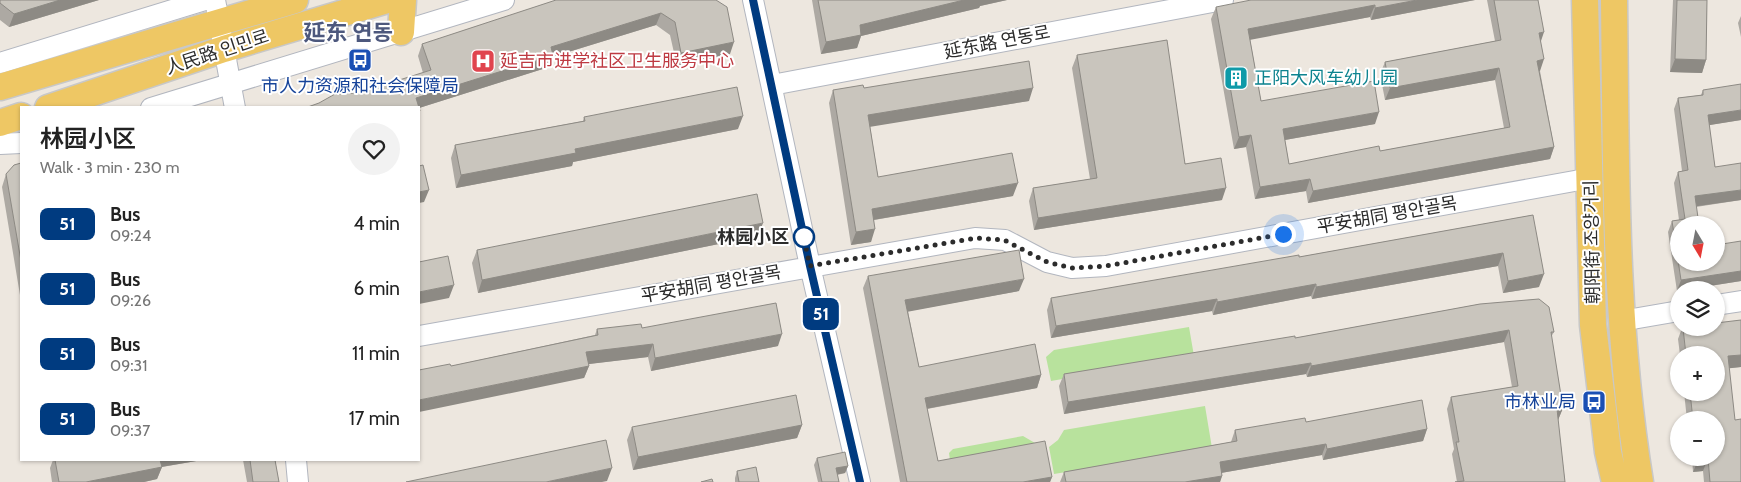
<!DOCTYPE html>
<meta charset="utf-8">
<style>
body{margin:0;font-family:Cabin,"Noto Sans SC","Noto Sans KR",sans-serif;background:#f2f2f2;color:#222;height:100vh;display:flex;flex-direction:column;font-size:19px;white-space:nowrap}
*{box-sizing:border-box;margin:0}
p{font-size:16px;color:#767676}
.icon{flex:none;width:28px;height:28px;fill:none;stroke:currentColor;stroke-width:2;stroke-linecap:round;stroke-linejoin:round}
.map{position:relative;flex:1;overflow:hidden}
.side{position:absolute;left:20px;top:106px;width:400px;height:355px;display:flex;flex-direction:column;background:#fff;border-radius:0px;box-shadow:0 1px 4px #0004}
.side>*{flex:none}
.badge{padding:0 10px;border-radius:8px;font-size:18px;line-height:32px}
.needle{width:32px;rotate:170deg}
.tools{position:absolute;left:1670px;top:216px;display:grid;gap:10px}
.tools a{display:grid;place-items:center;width:55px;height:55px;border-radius:50%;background:#fff;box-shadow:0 1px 4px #0004;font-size:25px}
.you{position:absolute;width:25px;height:25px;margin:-12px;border:4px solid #fff;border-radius:50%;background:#1a73e8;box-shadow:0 0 0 8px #1a73e833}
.map>.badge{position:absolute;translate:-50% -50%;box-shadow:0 0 0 2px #fff}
.round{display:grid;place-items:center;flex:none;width:52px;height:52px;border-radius:26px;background:#f2f2f2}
.head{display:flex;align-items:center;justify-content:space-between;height:85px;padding:0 20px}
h1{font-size:24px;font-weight:600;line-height:38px}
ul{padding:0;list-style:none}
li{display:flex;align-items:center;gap:15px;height:65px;padding:0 20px}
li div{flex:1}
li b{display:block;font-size:19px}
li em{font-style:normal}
li .badge{min-width:55px;font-weight:700;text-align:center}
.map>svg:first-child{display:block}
.green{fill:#b8e29d}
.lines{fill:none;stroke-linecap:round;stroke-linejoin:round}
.minor-casing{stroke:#b2b6bf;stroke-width:22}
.major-casing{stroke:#c8c8c8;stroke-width:29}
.minor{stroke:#fff;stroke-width:20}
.major{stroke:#eec764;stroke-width:26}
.wall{fill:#ada9a3}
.shaded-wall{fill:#8d8a84}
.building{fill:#c9c5bd;stroke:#8d8a84}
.line-casing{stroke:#fff;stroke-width:11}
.line{stroke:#003b80;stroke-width:8}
.walk{stroke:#2c2c2c;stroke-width:5;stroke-dasharray:0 9}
.stop-dot{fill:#fff;stroke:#003b80;stroke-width:2.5}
.labels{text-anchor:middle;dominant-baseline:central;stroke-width:4;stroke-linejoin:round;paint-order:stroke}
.street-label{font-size:18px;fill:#2c2c2c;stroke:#fff}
.health-label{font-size:18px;fill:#be3a42;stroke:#fff;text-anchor:start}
.culture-label{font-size:18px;fill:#0d838f;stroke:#fff;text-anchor:start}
.transit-label{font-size:18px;fill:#164399;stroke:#fff}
.stop-label{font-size:18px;font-weight:bold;fill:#2c2c2c;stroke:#fff;text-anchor:end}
.district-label{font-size:22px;font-weight:bold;fill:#4d587d;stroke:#fff}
</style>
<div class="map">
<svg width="1741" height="482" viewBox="0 0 1741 482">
<rect width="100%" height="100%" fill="#ede7df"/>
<path class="green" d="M1189,327L1194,356L1051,381L1046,357L1054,350Z
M1205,406L1212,448L1054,474L1049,447L1058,440L1064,430Z
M1023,436L1035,443L951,468L949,453L953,449Z"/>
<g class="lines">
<g class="minor-casing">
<path id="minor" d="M215,0L235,108
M753,0L810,266L860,482
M0,63L205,0
M772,85L1223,0
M151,108L504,0
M0,144L21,143
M1716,305L1741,301
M1621,321L1679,311
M419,336L975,238L1005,240L1047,262L1072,268L1106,266L1591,178
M296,460L298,482"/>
</g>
<g class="major-casing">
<path id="major" d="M1585,0L1593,325L1608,452L1615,482
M1614,0C1616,161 1614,323 1640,482
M401,32L403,0
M0,87L295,0
M48,108L224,49L387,0
M0,123L21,116"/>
</g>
<use href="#minor" class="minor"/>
<use href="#major" class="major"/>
</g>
<path class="wall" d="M0,0H99L9,27L0,20Z
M716,0L730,54L677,66L670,35L656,25L552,57L549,67L419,108L358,93L423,73L418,56L422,44Z
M812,0H1007L980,6L979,8L861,36L857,48L821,54Z
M1475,0L1371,20L1370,17L1250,39L1261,101L1375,124L1285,140L1289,164L1380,151L1504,128L1495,80L1385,100L1380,74L1385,62L1495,41L1487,0H1538L1541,41L1540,71L1554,147L1550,159L1308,203L1306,191L1255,199L1246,147L1234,149L1211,19L1216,7Z
M1673,0H1707L1706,60L1702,73L1670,72Z
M1741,16V37L1738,23Z
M1077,55L1222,200L1034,230L1029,201L1033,188L1090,179L1072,68Z
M864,88L1029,101L870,126L878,177L1013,196L874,220L871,242L851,245L829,103L833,90Z
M1703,90L1741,120L1709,125L1715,167L1741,200L1696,207L1679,262L1741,241V281L1684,290H1679V291H1677L1668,232L1672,221L1679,220L1674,183L1678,172L1682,171L1674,109L1678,98L1701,95Z
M584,117L738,129L573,162L572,166L456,188L451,158L455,145L583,121Z
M21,163V301L2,187L6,174Z
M1533,215L1539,287L1503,293L1498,266L1312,299L1311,296L1213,315L1212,311L1051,338L1047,310L1051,298L1299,257Z
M758,236L478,293L472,263L477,250Z
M868,276L1019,291L908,311L919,367L1041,375L1037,388L927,409L938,461L1052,477L1050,482H900L863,288Z
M1480,304L1554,332L1551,337L1563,408L1558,420L1565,482H1457L1452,454L1454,449L1447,409L1451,397L1512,387L1504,342L1307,377L1306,374L1064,414L1059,386L1064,374L1295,338Z
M1741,320V367L1729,368L1741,482H1704L1703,471L1693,472L1692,458H1716V420H1687L1684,392H1716V355H1680L1678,339L1682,328H1716Z
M642,328L778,346L651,371L648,357L588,364L589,366L584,378L451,366L595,335L597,329Z
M1306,422L1427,429L1423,441L1323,460L1322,455L1221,473L1222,476L1220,482H1060L1064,472L1231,442L1235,430Z
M802,425L797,438L633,470L627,440L632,427Z
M817,458L848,466L845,473L837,475L839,482H818L814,465Z
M53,460H202L162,467L157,479L144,482H52L50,468Z
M243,460H275L279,482H247Z
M737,471L759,482H735V478Z"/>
<path class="shaded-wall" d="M60,0H99L9,27L14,14Z
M964,0H1007L980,6L979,8L861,36L857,48L821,54L826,42L860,25Z
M1417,0H1475L1371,20L1375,8Z
M1375,5L1370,17L1244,41L1248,29Z
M661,13L656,25L552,57L549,67L419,108L416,98L551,47Z
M1544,32L1540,44L1539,33Z
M734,42L730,54L677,66L681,53Z
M1544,59L1540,71L1533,72L1537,61Z
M1675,59L1706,60L1702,73L1670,72Z
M1499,68L1495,80L1385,100L1390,88Z
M1033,88L1029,101L863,128L868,115Z
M1741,110V120L1704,126L1708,115Z
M1379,112L1375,124L1279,141L1283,129Z
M743,116L738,129L573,162L572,166L456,188L461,175L575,149Z
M1251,135L1246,147L1234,149L1239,137Z
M1554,147L1550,159L1308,203L1313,191Z
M1310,179L1306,191L1255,199L1260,187Z
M1018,183L1013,196L867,221L872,209Z
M1226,188L1222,200L1034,230L1038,218Z
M429,190L424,202L419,203V192Z
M1741,190V200L1691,207L1695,196Z
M763,223L758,236L478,293L482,280Z
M875,229L871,242L851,245L856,232Z
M1503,253L1498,266L1312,299L1316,287Z
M1741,271V281L1684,290H1679V291H1677L1681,280Z
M1544,274L1539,287L1503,293L1508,281Z
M1024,279L1019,291L901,313L905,300Z
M1316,284L1311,296L1213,315L1217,302Z
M454,285L449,298L419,304V292Z
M1217,299L1212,311L1051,338L1056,326Z
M1509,330L1504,342L1307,377L1311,366Z
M782,334L778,346L651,371L655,358Z
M653,344L648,357L581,365L586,352Z
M1741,355V367L1723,369L1728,356Z
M1311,363L1306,374L1064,414L1068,402Z
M589,366L584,378L419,412V400Z
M1041,375L1037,388L920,410L925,398Z
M1563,408L1558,420L1553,421L1557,409Z
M802,425L797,438L633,470L638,457Z
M1427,429L1423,441L1323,460L1327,449Z
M1326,444L1322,455L1215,474L1220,462Z
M1708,458L1703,471L1693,472L1698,460Z
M158,460H202L155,468Z
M848,466L845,473L834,475L836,468Z
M162,467L157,479L144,482H86Z
M612,468L607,481L602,482H546Z
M1222,476L1220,482H1185Z
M1052,477L1050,482H1023Z"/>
<path class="building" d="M0,0H60L14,14L0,3Z
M556,0H716L727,7L734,42L681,53L675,22L661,13L551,47L553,55L416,98L420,111L419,112V108H305L319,103L335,94L358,93L431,70L422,44Z
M818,0H964L860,25L861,35L826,42Z
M1251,0H1417L1375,8V5L1248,29L1261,101L1374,81L1379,112L1283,129L1289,164L1379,146L1380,151L1510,127L1499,68L1390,88L1385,62L1501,40L1494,0H1538L1544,32L1539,33L1544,59L1537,61L1554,147L1313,191L1310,179L1260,187L1251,135L1239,137L1216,7Z
M1677,0H1707L1706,60L1675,59Z
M1167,40L1185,164L1221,158L1226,188L1038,218L1033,188L1097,178L1077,55Z
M1029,61L1033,88L868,115L878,177L1012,153L1018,183L872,209L875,229L856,232L833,90L863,85L864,88Z
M1741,84V110L1708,115L1715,167L1741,163V190L1695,196L1699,225H1679V262H1716V245L1741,241V271L1681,280L1672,221L1685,219L1678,172L1688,170L1678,98L1703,95V90Z
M737,87L743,116L575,149L576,153L461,175L455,145L585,121L584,117Z
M21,163V261L6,174L14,165Z
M423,165L429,190L419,192V166Z
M757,194L763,223L482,280L477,250Z
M1533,215L1544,274L1508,281L1503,253L1316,287V284L1217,302V299L1056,326L1051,298L1299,255V257Z
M1019,250L1024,279L905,300L919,367L1035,344L1041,375L925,398L938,461L1045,441L1052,477L1023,482H907L868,276Z
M448,256L454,285L419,292V262Z
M1539,299L1549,307L1554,332H1551L1563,408L1557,409L1565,482H1455L1464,481L1456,442H1459L1451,397L1518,386L1509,330L1311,366V363L1068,402L1064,374L1295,336V338L1480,304Z
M776,303L782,334L655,358L653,344L586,352L589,366L419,400V370L450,364L451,366L598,335L597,329L641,324L642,328Z
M1741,320V355L1728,356L1735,420L1741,419V482H1710L1708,458L1698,460V458H1716V420H1693L1690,392H1716V355H1686L1683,328H1716V323Z
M796,395L802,425L638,457L632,427Z
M1422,400L1427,429L1327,449L1326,444L1220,462L1222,476L1185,482H1066L1064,472L1237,441L1235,430L1305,418L1306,422Z
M606,440L612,468L546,482H406Z
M845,452L848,466L836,468L839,482H822L817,458Z
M55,460H160L162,467L86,482H59Z
M250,460H275L279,482H253Z
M756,467L759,482H739L737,471Z
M712,479L713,482H701Z"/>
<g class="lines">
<g class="line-casing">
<path id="line" d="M753,0L810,266L860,482"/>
</g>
<use href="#line" class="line"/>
<path class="walk" d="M804,237L802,230L810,266L976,238L1004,240L1047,262L1072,268L1106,266L1283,234"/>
</g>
<defs>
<g id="bus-square" transform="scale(1.25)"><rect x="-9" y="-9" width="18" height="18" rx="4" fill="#1a4fb4" stroke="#fff"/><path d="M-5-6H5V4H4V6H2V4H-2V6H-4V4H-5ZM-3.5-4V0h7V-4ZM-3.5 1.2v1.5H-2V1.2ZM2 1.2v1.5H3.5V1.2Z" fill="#fff"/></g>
<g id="hospital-square" transform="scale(1.25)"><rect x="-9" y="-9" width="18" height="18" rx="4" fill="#e0444e" stroke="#fff"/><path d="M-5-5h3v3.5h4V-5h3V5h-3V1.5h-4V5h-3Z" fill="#fff"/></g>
<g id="building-square" transform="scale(1.25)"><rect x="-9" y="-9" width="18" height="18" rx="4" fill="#0f9aa8" stroke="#fff"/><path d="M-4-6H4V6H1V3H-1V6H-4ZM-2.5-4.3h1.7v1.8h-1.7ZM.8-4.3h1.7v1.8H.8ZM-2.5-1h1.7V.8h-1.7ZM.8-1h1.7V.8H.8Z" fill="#fff"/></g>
</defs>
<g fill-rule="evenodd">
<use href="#bus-square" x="360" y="60"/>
<use href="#hospital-square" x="483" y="61"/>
<use href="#building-square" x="1236" y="78"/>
<use href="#bus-square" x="1594" y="402"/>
</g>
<circle class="stop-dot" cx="804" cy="237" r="10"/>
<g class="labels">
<g class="street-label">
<text transform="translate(997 42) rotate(-11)">延东路 연동로</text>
<text transform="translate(217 52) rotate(-18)">人民路 인민로</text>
<text transform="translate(1387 215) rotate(-10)">平安胡同 평안골목</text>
<text transform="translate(1592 242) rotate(-91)">朝阳街 조양거리</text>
<text transform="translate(711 284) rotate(-10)">平安胡同 평안골목</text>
</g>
<g class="health-label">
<text x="500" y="61">延吉市进学社区卫生服务中心</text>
</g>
<g class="culture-label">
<text x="1254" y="78">正阳大风车幼儿园</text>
</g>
<g class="transit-label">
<text x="360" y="86">市人力资源和社会保障局</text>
<text x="1576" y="402" text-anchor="end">市林业局</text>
</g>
<g class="stop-label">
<text x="789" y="237">林园小区</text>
</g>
<g class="district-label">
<text x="348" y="32">延东 연동</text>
</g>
</g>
</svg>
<div class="tools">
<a><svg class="needle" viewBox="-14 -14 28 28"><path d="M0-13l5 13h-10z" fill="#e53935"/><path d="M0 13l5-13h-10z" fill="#767676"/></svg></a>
<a><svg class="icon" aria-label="layers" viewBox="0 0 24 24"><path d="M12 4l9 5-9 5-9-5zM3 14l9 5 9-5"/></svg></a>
<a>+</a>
<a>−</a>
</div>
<div class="you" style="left:1283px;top:234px"></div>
<b class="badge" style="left:821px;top:314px;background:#003b80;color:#fff">51</b>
<section class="side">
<div class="head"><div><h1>林园小区</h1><p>Walk · 3 min · 230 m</p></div><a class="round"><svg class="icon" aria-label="heart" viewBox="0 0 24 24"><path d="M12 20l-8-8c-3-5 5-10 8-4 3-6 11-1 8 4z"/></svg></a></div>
<ul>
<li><span class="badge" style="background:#003b80;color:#fff">51</span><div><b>Bus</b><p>09:24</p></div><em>4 min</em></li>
<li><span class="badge" style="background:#003b80;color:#fff">51</span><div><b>Bus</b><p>09:26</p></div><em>6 min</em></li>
<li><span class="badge" style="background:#003b80;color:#fff">51</span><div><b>Bus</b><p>09:31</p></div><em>11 min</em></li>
<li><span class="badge" style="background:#003b80;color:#fff">51</span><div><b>Bus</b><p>09:37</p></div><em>17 min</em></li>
</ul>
</section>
</div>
